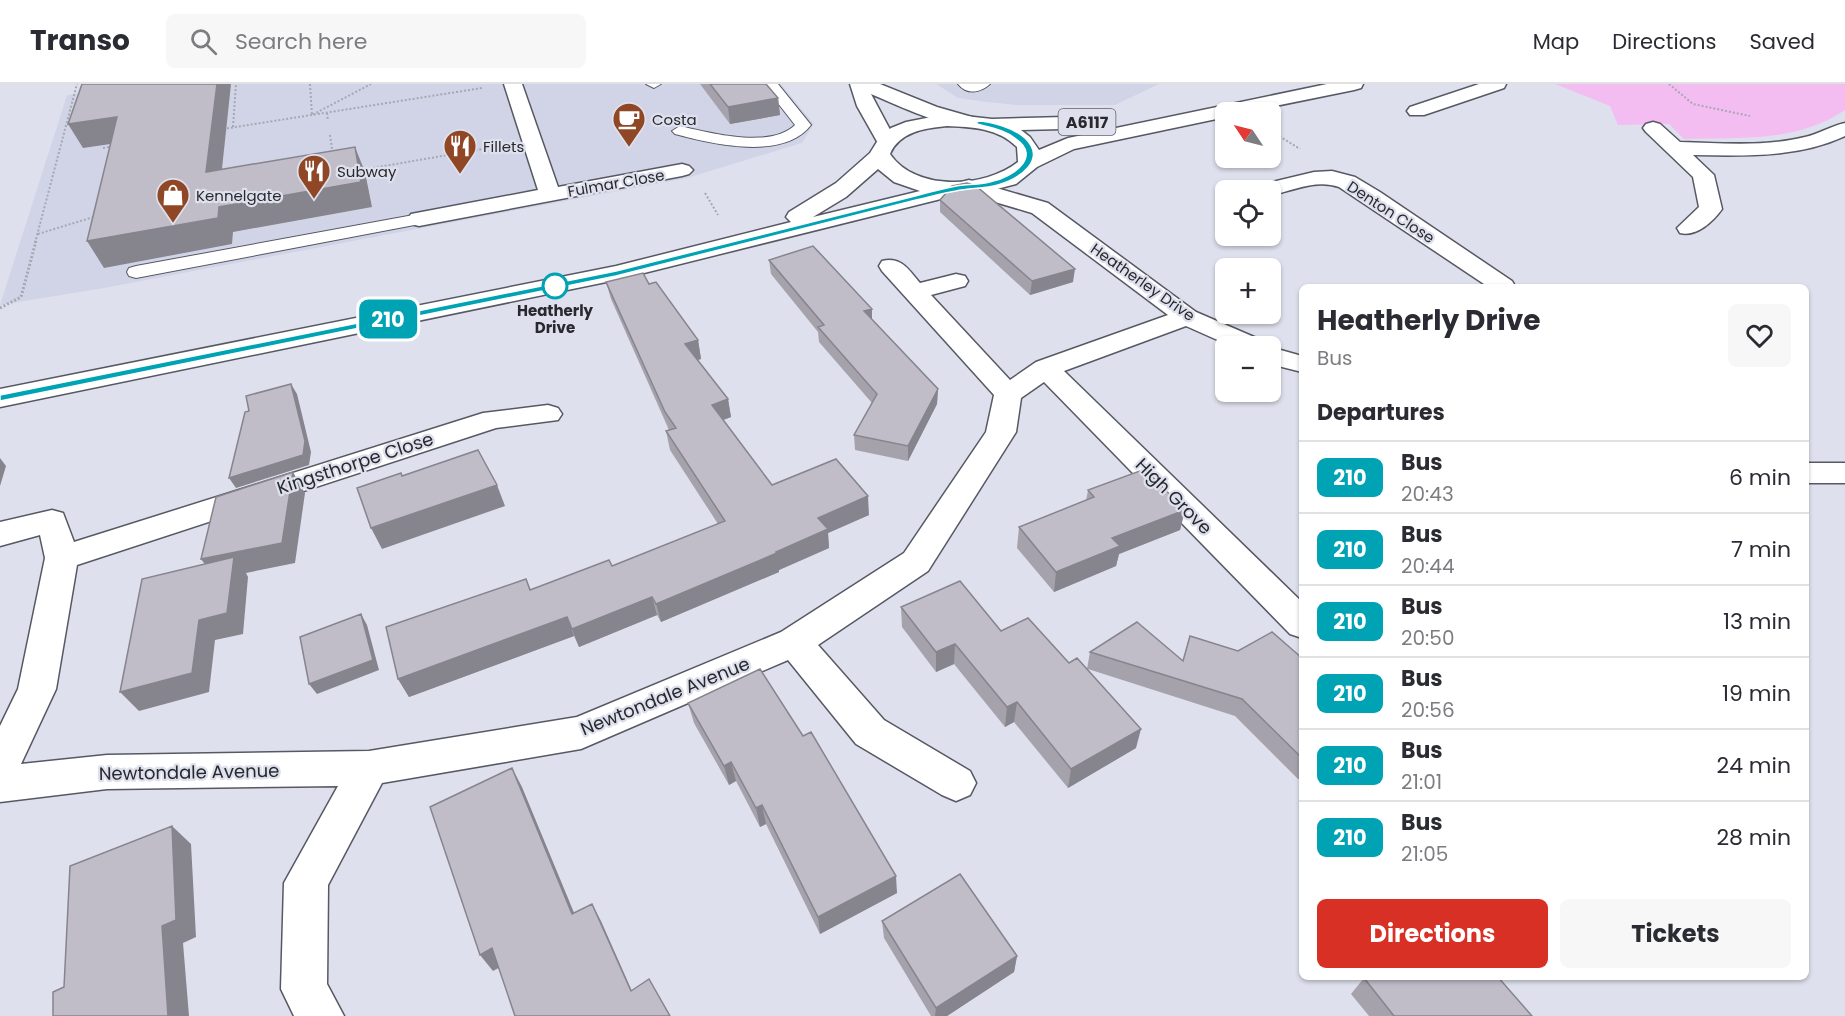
<!DOCTYPE html>
<meta charset="utf-8">
<style>
body{margin:0;font-family:Poppins,sans-serif;background:#f7f7f7;color:#2b2b33;height:100vh;display:flex;flex-direction:column;font-size:22px;white-space:nowrap}
*{box-sizing:border-box;margin:0}
p{font-size:20px;color:#7c7c81}
.icon{flex:none;width:33px;height:33px;fill:none;stroke:currentColor;stroke-width:2;stroke-linecap:round;stroke-linejoin:round}
.map{position:relative;flex:1;overflow:hidden}
.sheet{position:absolute;left:1299px;top:200px;width:510px;height:696px;display:flex;flex-direction:column;background:#fff;border-radius:9px;box-shadow:0 2px 4px #0004}
.sheet>*{flex:none}
.badge{padding:0 12px;border-radius:9px;font-size:21px;line-height:39px}
.needle{width:39px;rotate:305deg}
.buttons{position:absolute;left:1215px;top:18px;display:grid;gap:12px}
.buttons a{display:grid;place-items:center;width:66px;height:66px;border-radius:9px;background:#fff;box-shadow:0 2px 4px #0004;font-size:30px}
.map>.badge{position:absolute;translate:-50% -50%;box-shadow:0 0 0 3px #fff}
h2{padding:0 18px;font-size:22px;line-height:54px}
.round{display:grid;place-items:center;flex:none;width:63px;height:63px;border-radius:9px;background:#f7f7f7}
.overview{display:flex;align-items:center;justify-content:space-between;height:102px;padding:0 18px}
h1{font-size:28px;font-weight:700;line-height:45px}
.button{display:flex;gap:12px;margin-top:auto;padding:12px 18px}
.button a{flex:1;height:69px;border-radius:9px;background:#d93025;color:#fff;font-size:24px;font-weight:700;line-height:69px;text-align:center}
.button a+a{background:#f7f7f7;color:#2b2b33}
ul{padding:0;list-style:none}
li{display:flex;align-items:center;gap:18px;height:72px;padding:0 18px;border-top:2px solid #e1e1e2}
li div{flex:1}
li b{display:block;font-size:22px}
li em{font-style:normal}
li .badge{min-width:66px;font-weight:700;text-align:center}
header{display:flex;align-items:center;gap:36px;box-sizing:border-box;height:84px;padding:0 30px;background:#fff;border-bottom:2px solid #e1e1e2}
header strong{font-size:28px}
nav{display:flex;gap:33px;margin-inline-start:auto;font-size:21px}
.search{width:420px;height:54px;background:#f7f7f7;display:flex;align-items:center;gap:15px;box-sizing:border-box;padding:0 21px;border-radius:9px;color:#7c7c81;font-size:22px}
.map>svg:first-child{display:block}
.built{fill:#d1d4e7}
.green{fill:#f3bdf1}
.lines{fill:none;stroke-linecap:round;stroke-linejoin:round}
.service-casing{stroke:#565963;stroke-width:2}
.minor-casing{stroke:#565963;stroke-width:3}
.tertiary-casing{stroke:#565963;stroke-width:3}
.primary-casing{stroke:#565963;stroke-width:3}
.path-far1{stroke:#a5a8b1;stroke-width:2;stroke-dasharray:2 2;stroke-linecap:butt}
.path{stroke:#a5a8b1;stroke-width:3;stroke-dasharray:2 2;stroke-linecap:butt}
.service{fill:#fff;fill-rule:evenodd}
.minor{fill:#fff;fill-rule:evenodd}
.tertiary{fill:#fff;fill-rule:evenodd}
.primary{fill:#fff;fill-rule:evenodd}
.wall{fill:#a5a2ac}
.shaded-wall{fill:#86848c}
.building{fill:#c0bcc8;stroke:#86848c;stroke-width:1.5}
.line{fill:#00a3b4;stroke:#fff;stroke-width:1.5}
.stop-dot{fill:#fff;stroke:#00a3b4;stroke-width:3}
.labels{text-anchor:middle;dominant-baseline:central;stroke-width:4.5;stroke-linejoin:round;paint-order:stroke}
.far-poi-label{font-size:15px;fill:#28292e;stroke:#dee1ed;text-anchor:start}
.far-street-label{font-size:15px;fill:#28292e;stroke:#dee1ed}
.far-stop-label{font-size:15px;font-weight:bold;fill:#28292e;stroke:#dee1ed}
.shield{fill:#dee1ed;stroke:#5f6067;stroke-width:1.5}
.shield-label{font-size:16px;font-weight:bold;fill:#28292e}
.street-label{font-size:18px;fill:#28292e;stroke:#dee1ed}
</style>
<header>
<strong>Transo</strong>
<div class="search"><svg class="icon" aria-label="search" viewBox="0 0 24 24"><circle cx="10" cy="10" r="6"/><path d="M15 15l6 6"/></svg>Search here</div>
<nav><a>Map</a><a>Directions</a><a>Saved</a></nav>
</header>
<div class="map">
<svg width="1845" height="932" viewBox="0 0 1845 932">
<rect width="100%" height="100%" fill="#dee1ed"/>
<path class="built" d="M143,0H781L814,40L802,59L687,94L104,204L0,221L67,11Z
M936,0H1159L1115,21H1017L987,18L958,14Z"/>
<path class="green" d="M1555,0H1845V26C1795,59 1741,53 1684,55L1669,40L1618,41L1610,22Z"/>
<g class="lines">
<g class="service-casing">
<path id="service" d="M646,0H661L654,4Z
M763,0H778L811,41C784,77 712,60 675,50L672,47L680,42C710,49 771,65 795,41Z
M958,0H990C980,9 967,11 958,0Z
M419,130L425,131L428,135L425,139L136,194L129,192L127,188L129,184L136,182Z"/>
</g>
<g class="minor-casing">
<path id="minor" d="M504,0H522L558,103L682,80L689,82L693,86L689,90L682,92L419,142L411,140L408,135L411,130L538,106Z
M1479,0H1506L1504,4L1424,31H1410L1407,27L1410,23Z
M1653,38L1660,40L1680,58C1721,59 1765,63 1805,53C1819,50 1831,42 1845,39V52C1798,74 1744,72 1693,71L1714,91L1722,125C1713,138 1696,153 1680,149L1677,144L1699,123L1693,93L1646,48L1643,44L1646,40Z
M1332,87L1355,93L1380,108L1512,197L1515,202H1487L1339,103C1317,95 1293,106 1270,112V106H1257L1260,101L1314,88Z
M969,96L1048,119L1196,228L1261,256L1265,262H1231L1186,242L1064,287L1302,518V554L1290,550L1044,298L1021,314L1016,348L928,487L818,561L884,636L970,687L976,699L970,711L956,717L942,711L856,660L788,576L581,665L382,699L328,801L327,900L344,932H294L281,905L284,799L338,702L107,705L0,718V642L18,605L45,474L40,451L0,462V438L52,426L63,429L74,458L483,329L548,321L558,324L562,330L558,336L496,344L77,481L56,605L21,680L107,671L369,667L577,633L781,548L904,469L986,348L994,311L882,187L879,182L882,177C901,172 909,186 920,199L956,190L965,192L968,197L965,202L931,211L1010,296L1036,278L1168,231L1032,129L961,108L958,103L961,98Z
M1270,263L1302,272V288L1270,280Z
M1806,379H1845V399H1806Z"/>
</g>
<g class="tertiary-casing">
<path id="tertiary" d="M850,0H880L937,23L972,33L975,37L972,41C950,47 893,19 871,10L896,57L893,61H879L857,22Z"/>
</g>
<g class="primary-casing">
<path id="primary" d="M1327,0H1363L1361,4L1354,6L1246,28H1226V33L1074,65L1037,83L1016,100L993,106L957,111L616,196L0,323V305L616,182L791,138L786,133L789,128L836,99L870,69L880,53L891,44L906,38L947,30L992,35L1104,32L1111,34L1114,38L1111,42L1104,44L1021,46L1030,53L1039,66L1068,54ZM947,42C972,43 998,44 1017,63L1018,78C985,104 916,108 890,70C899,48 925,44 947,42ZM878,85L894,98L920,107L813,133L846,113Z"/>
</g>
<path class="path-far1" d="M310,0L312,31L371,0
M1669,0L1693,20L1750,32
M327,29L328,37
M233,43L236,0
M223,45L482,4
M1276,50L1300,65
M330,51L332,65
M103,64L115,62
M361,86L494,63L495,65
M705,109L718,131
M38,150L97,132
M35,159L77,0"/>
<path class="path" d="M0,224L21,213L36,157"/>
<use href="#service" class="service"/>
<use href="#minor" class="minor"/>
<use href="#tertiary" class="tertiary"/>
<use href="#primary" class="primary"/>
</g>
<path class="wall" d="M700,0H766L778,14L780,31L730,40Z
M940,116L1073,198L1030,211L940,128Z
M769,176L872,235L938,305L937,320L908,377L855,366L854,351L872,319L819,258L818,248L771,190Z
M606,198L698,256L701,275L698,276L728,315L731,333L723,336L772,401L869,431L828,449L829,464L779,486V488L661,538L657,531L579,563L574,552L409,613L398,595L526,495L531,506L612,482L718,440L670,366L666,347L669,346L611,215Z
M1088,406L1185,426L1180,446L1119,470L1116,482L1054,508L1017,464L1019,443L1086,417Z
M901,523L1001,547L1069,579L1087,585L1090,568L1183,577L1238,567L1302,574V692L1298,695L1235,632L1088,585L1136,664L1068,704L1014,638L1005,643L954,580L936,588L902,543Z
M688,619L897,809L820,850L766,740L760,743L736,697L729,701L694,639Z
M882,837L1017,872L1014,888L947,932H931L884,854Z
M1364,894L1532,932H1369L1351,910Z"/>
<path class="shaded-wall" d="M217,0H231L219,113L206,88Z
M778,14L780,31L730,40L728,23Z
M117,33L131,57L83,64L68,40Z
M355,63L365,88L372,123L233,148L232,160L104,184L87,157L219,123Z
M1075,185L1073,198L1030,211L1032,197Z
M872,225V239L864,227Z
M698,256L701,275L689,278L685,260Z
M291,300L297,310L311,368L309,381L236,404L229,394Z
M938,305L937,320L908,377V362Z
M728,315L731,333L715,339L712,321Z
M0,374L6,382L0,402Z
M293,388L305,409L295,479L246,489L248,493L243,550L215,556L209,608L139,627L120,608L199,536L216,495L201,475Z
M497,401L505,422L382,465L371,444Z
M868,412L869,431L828,449L829,464L779,486V488L661,538L656,520L776,468L818,434Z
M1185,426L1180,446L1119,470L1116,482L1054,508L1056,488L1112,454Z
M652,513L657,531L579,563L572,545Z
M361,530L367,541L379,586L317,610L309,600Z
M567,533L574,552L409,613L398,595Z
M955,560L954,580L936,588V568Z
M1017,618L1014,638L1005,643L1007,623Z
M1141,645L1136,664L1068,704L1071,685Z
M731,678L736,697L729,701L724,682Z
M512,684L522,703L582,848L572,830Z
M1302,686V692L1298,695Z
M762,721L766,740L760,743L756,724Z
M172,742L191,760L196,853L183,859L189,932H168L162,842Z
M896,792L897,809L820,850L818,833Z
M592,820L601,837L639,923L631,907Z
M492,864L504,881L493,887L480,871Z
M1017,872L1014,888L947,932H935L936,924Z"/>
<path class="building" d="M82,0H217L206,88L355,63L361,98L219,123L218,134L87,157L117,33L68,40Z
M710,0H766L778,14L728,23Z
M967,99L976,102L1075,185L1032,197L940,116L952,102Z
M813,162L872,225L864,227L938,305L908,362L854,351L877,310L818,243L824,241L769,176Z
M643,189L649,200L656,198L698,256L685,260L728,315L712,321L772,401L836,375L868,412L818,434L828,445L776,468L777,469L656,520L652,513L572,545L567,533L398,595L386,543L526,495L530,506L609,476L612,482L725,437L666,347L676,344L665,328L606,198Z
M291,300L305,357L303,371L229,394L245,328L249,327L246,312Z
M478,366L497,401L371,444L357,404L401,389L402,392Z
M1145,385L1185,426L1112,454L1120,462L1056,488L1019,443L1094,413L1088,406Z
M293,388L282,459L201,475L216,413Z
M234,473L227,529L199,536L192,589L120,608L142,495Z
M960,497L1001,547L1028,534L1069,579L1077,574L1141,645L1071,685L1017,618L1007,623L955,560L936,568L901,523Z
M361,530L373,576L309,600L300,553Z
M1137,538L1183,577L1190,552L1238,567L1272,548L1302,574V674L1242,615L1090,568Z
M760,585L803,652L811,648L896,792L818,833L762,721L756,724L731,678L724,682L688,619Z
M512,684L572,830L592,820L631,907L649,895L670,932H515L492,864L480,871L430,723Z
M172,742L176,836L162,842L168,932H53V908L64,903L70,782Z
M960,790L1017,872L936,924L882,837Z
M1366,892H1497L1532,932H1394L1364,894Z"/>
<path class="line" d="M977,37C991,37 1014,44 1025,54C1048,76 1019,95 998,101C985,105 970,104 956,107C943,109 929,113 916,116L616,192L0,317V311L616,187L915,112C929,108 942,105 956,102C968,100 981,101 993,97C1012,93 1042,73 1016,55C1005,46 991,44 977,40Z"/>
<defs>
<g id="cafe-pin" transform="scale(1.725)"><path d="M0 17L-7.5 6A9.5 9.5 0 1 1 7.5 6Z" fill="#8f4726" stroke="#dee1ed"/><path d="M-5.5-4.5H6V0H3Q3 3.5 0 3.5H-2.5Q-5.5 3.5-5.5 0ZM3-3.2v2h1.7v-2ZM-6 4.5H4V6H-6Z" fill="#fff"/></g>
<g id="restaurant-pin" transform="scale(1.725)"><path d="M0 17L-7.5 6A9.5 9.5 0 1 1 7.5 6Z" fill="#8f4726" stroke="#dee1ed"/><path d="M-5-6h1v4h1v-4h1v4h1v-4h1v5L-1.5 .5V6h-2V.5L-5-1ZM5-6V6H3V1.5H1.5Q1.5-4 5-6Z" fill="#fff"/></g>
<g id="shop-pin" transform="scale(1.725)"><path d="M0 17L-7.5 6A9.5 9.5 0 1 1 7.5 6Z" fill="#8f4726" stroke="#dee1ed"/><path d="M-5-2.5h2.3a2.7 3.5 0 0 1 5.4 0H5L5.5 6h-11ZM-1.5-2.5h3a1.5 2.3 0 0 0-3 0Z" fill="#fff"/></g>
</defs>
<g fill-rule="evenodd">
<use href="#cafe-pin" x="629" y="35"/>
<use href="#restaurant-pin" x="460" y="62"/>
<use href="#restaurant-pin" x="314" y="87"/>
<use href="#shop-pin" x="173" y="111"/>
</g>
<circle class="stop-dot" cx="555" cy="202" r="12"/>
<g class="labels">
<g class="far-poi-label">
<text x="652" y="35">Costa</text>
<text x="483" y="62">Fillets</text>
<text x="337" y="87">Subway</text>
<text x="196" y="111">Kennelgate</text>
</g>
<g class="far-street-label">
<text transform="translate(616 99) rotate(-10)">Fulmar Close</text>
<text transform="translate(1391 128) rotate(33)">Denton Close</text>
<text transform="translate(1143 198) rotate(35)">Heatherley Drive</text>
</g>
<g class="far-stop-label">
<text x="555" y="226">Heatherly<tspan x="555" dy="17">Drive</tspan></text>
</g>
<rect class="shield" x="1058.5" y="25" width="57" height="26" rx="4.5"/>
<g class="shield-label">
<text x="1087" y="38">A6117</text>
</g>
<g class="street-label">
<text transform="translate(355 379) rotate(-18)">Kingsthorpe Close</text>
<text transform="translate(1174 412) rotate(45)">High Grove</text>
<text transform="translate(665 612) rotate(-22)">Newtondale Avenue</text>
<text transform="translate(189 688) rotate(-1)">Newtondale Avenue</text>
</g>
</g>
</svg>
<div class="buttons">
<a><svg class="needle" viewBox="-14 -14 28 28"><path d="M0-13l5 13h-10z" fill="#e53935"/><path d="M0 13l5-13h-10z" fill="#7c7c81"/></svg></a>
<a><svg class="icon" aria-label="locate" viewBox="0 0 24 24"><circle cx="12" cy="12" r="6"/><path d="M12 2v4M12 18v4M2 12h4M18 12h4"/></svg></a>
<a>+</a>
<a>−</a>
</div>
<b class="badge" style="left:388px;top:235px;background:#00a3b4;color:#fff">210</b>
<section class="sheet">
<div class="overview"><div><h1>Heatherly Drive</h1><p>Bus</p></div><a class="round"><svg class="icon" aria-label="heart" viewBox="0 0 24 24"><path d="M12 20l-8-8c-3-5 5-10 8-4 3-6 11-1 8 4z"/></svg></a></div>
<h2>Departures</h2>
<ul>
<li><span class="badge" style="background:#00a3b4;color:#fff">210</span><div><b>Bus</b><p>20:43</p></div><em>6 min</em></li>
<li><span class="badge" style="background:#00a3b4;color:#fff">210</span><div><b>Bus</b><p>20:44</p></div><em>7 min</em></li>
<li><span class="badge" style="background:#00a3b4;color:#fff">210</span><div><b>Bus</b><p>20:50</p></div><em>13 min</em></li>
<li><span class="badge" style="background:#00a3b4;color:#fff">210</span><div><b>Bus</b><p>20:56</p></div><em>19 min</em></li>
<li><span class="badge" style="background:#00a3b4;color:#fff">210</span><div><b>Bus</b><p>21:01</p></div><em>24 min</em></li>
<li><span class="badge" style="background:#00a3b4;color:#fff">210</span><div><b>Bus</b><p>21:05</p></div><em>28 min</em></li>
</ul>
<div class="button"><a>Directions</a><a>Tickets</a></div>
</section>
</div>
